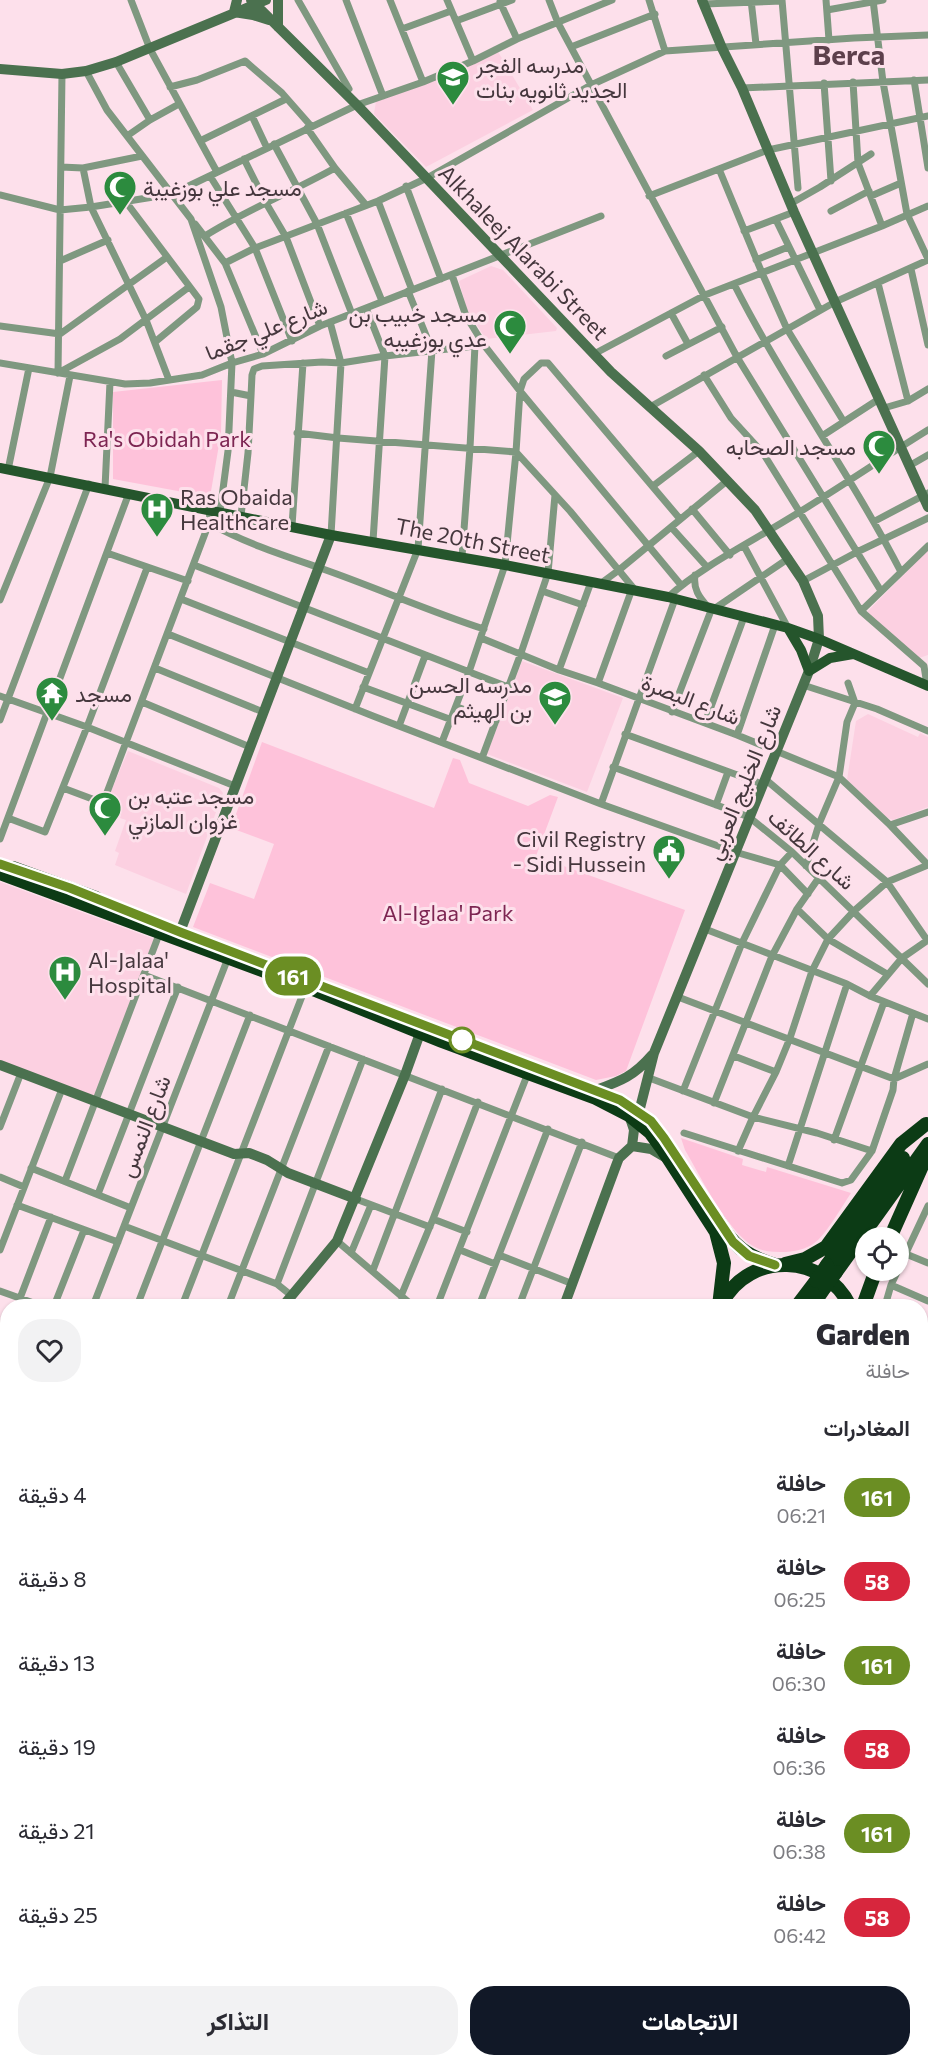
<!DOCTYPE html>
<html lang="ar">
<meta charset="utf-8">
<style>
body{margin:0;font-family:Commissioner,Vazirmatn,sans-serif;background:#f2f2f3;color:#2b2b33;direction:rtl;height:100vh;display:flex;flex-direction:column;font-size:22px;white-space:nowrap}
*{box-sizing:border-box;margin:0}
p{font-size:20px;color:#7c7c81}
.icon{flex:none;width:33px;height:33px;fill:none;stroke:currentColor;stroke-width:2;stroke-linecap:round;stroke-linejoin:round}
.map{position:relative;flex:1;overflow:hidden;direction:ltr}
.side{position:absolute;left:0px;top:1299px;width:928px;height:768px;display:flex;flex-direction:column;background:#fff;border-radius:24px 24px 0 0;box-shadow:0 2px 4px #0004;direction:rtl}
.side>*{flex:none}
.badge{padding:0 12px;border-radius:20px;font-size:21px;line-height:39px}
.fabs{position:absolute;left:855px;top:1227px;display:grid;gap:12px}
.fabs a{display:grid;place-items:center;width:54px;height:54px;border-radius:50%;background:#fff;box-shadow:0 2px 4px #0004;font-size:30px}
.map>.badge{position:absolute;translate:-50% -50%;box-shadow:0 0 0 3px #fff}
h2{padding:0 18px;font-size:22px;line-height:54px}
.round{display:grid;place-items:center;flex:none;width:63px;height:63px;border-radius:24px;background:#f2f2f3}
.head{display:flex;align-items:center;justify-content:space-between;height:102px;padding:0 18px}
h1{font-size:28px;font-weight:800;line-height:45px}
.cta{display:flex;gap:12px;margin-top:auto;padding:12px 18px}
.cta a{flex:1;height:69px;border-radius:24px;background:#111827;color:#fff;font-size:24px;font-weight:800;line-height:69px;text-align:center}
.cta a+a{background:#f2f2f3;color:#2b2b33}
ul{padding:0;list-style:none}
li{display:flex;align-items:center;gap:18px;height:84px;padding:0 18px}
li div{flex:1}
li b{display:block;font-size:22px}
li em{font-style:normal}
li .badge{min-width:66px;font-weight:700;text-align:center}
.map>svg:first-child{display:block}
.built{fill:#fcd0e1}
.green{fill:#fec2da}
.lines{fill:none;stroke-linecap:round;stroke-linejoin:round}
.street{stroke:#7f9880;stroke-width:7}
.secondary{stroke:#4b714f;stroke-width:10}
.primary{stroke:#25552c;stroke-width:10}
.highway{stroke:#0c3b15;stroke-width:14}
.highway-bridge{stroke:#0c3b15;stroke-width:14}
.line-casing{stroke:#fff;stroke-width:14}
.line{stroke:#6b8e23;stroke-width:9}
.stop-dot{fill:#fff;stroke:#6b8e23;stroke-width:3}
.labels{text-anchor:middle;dominant-baseline:central;stroke-width:6;stroke-linejoin:round;paint-order:stroke}
.poi-label{font-size:22px;fill:#45373d;stroke:#fde0eb;text-anchor:start}
.street-label{font-size:22px;fill:#45373d;stroke:#fde0eb}
.park-label{font-size:22px;fill:#7d2552;stroke:#fde0eb}
.district-label{font-size:28px;font-weight:bold;fill:#5d404c;stroke:#fde0eb}
</style>
<div class="map">
<svg width="928" height="2067" viewBox="0 0 928 2067">
<rect width="100%" height="100%" fill="#fde0eb"/>
<path class="built" d="M497,50L533,110L426,167L374,114L376,101Z
M491,266L503,270L557,328L556,331L486,339L467,310L459,281Z
M928,550V655L919,658L867,612Z
M522,661L623,698L587,792L487,754Z
M868,714L918,737L920,733L928,737V807L893,820L886,817L847,780L856,721Z
M128,751L219,788L223,793L186,894L115,865L119,853L115,851L126,820L120,818L121,815L104,808Z
M0,882L154,939L94,1097L0,1062Z"/>
<path class="green" d="M222,380L221,433L210,497L113,479V392Z
M262,742L434,808L453,758L460,760L469,783L528,806L550,795L558,797L536,856L685,910L626,1071L616,1076L596,1080L193,927L210,883L254,899L274,844L231,828Z
M681,1138L743,1159L742,1165L766,1172L767,1167L851,1193C841,1208 831,1226 819,1239C810,1248 799,1251 786,1252C777,1252 767,1252 759,1249C730,1238 701,1177 685,1150Z
M921,1789L928,1801V2067H320L332,2060H921Z
M7,1948L8,2060H64C45,2067 21,2067 0,2061V1952Z"/>
<g class="lines">
<path class="street" d="M131,0L150,49L217,172
M298,0L349,89
M346,0L383,96
M390,0L423,82
M447,0L473,61
M549,0L558,23L737,357L881,591
M649,0L665,51
M751,0L756,44
M782,0L798,188
M826,0L829,40
M873,0L883,82L907,214L928,259
M500,2L517,39
M704,4L782,1
M827,10L883,0
M456,21L512,0
M402,29L451,11
M571,47L655,14
M116,62L150,120
M86,71L107,110L191,219L221,307L232,363L228,451L220,512
M914,80L928,168
M853,82L858,163L882,226
M824,83L831,181
M170,87L197,80L245,61L282,93L311,126
M742,88L928,80
M252,116L267,148
M307,128L335,168L366,205
M127,136L150,120L179,104
M200,141L286,99
M274,144L317,224L352,314
M244,159L266,203L286,237L320,326
M61,167L83,168L142,156
M83,168L91,207L146,320L169,380
M719,169L762,273L787,329L844,422
M210,176L255,248L292,341
M406,186L441,279
M0,195L60,210L91,207L172,194L357,105L423,82L473,61L517,39L612,0
M649,196L768,150L928,116
M871,196L901,183
M378,201L412,290
M126,202L199,299L197,307L155,342
M790,204L820,187L871,154
M831,211L869,191
M346,213L382,301
M776,220L820,310
M195,224L225,263L263,354
M744,231L794,212
M205,236C246,210 292,192 335,168
M756,260L788,247
M60,261L108,240
M225,263L255,248L378,201L427,178L591,85L665,51L854,38L928,35
M911,269L928,345
M452,275L466,316L484,345L520,391L681,585
M878,283L908,401
M734,284C784,383 850,473 901,572
M366,308L385,356L373,541
M671,313L688,344
M330,322L341,363L331,535
M0,326L60,334L167,257
M594,354L705,295L882,226L928,206
M666,356L722,327
M0,363L125,384L150,383L202,375L232,363L263,354L320,326L601,216
M58,373L62,74
M58,373L120,339L189,287
M704,375L731,418L763,453L861,611L924,666L927,685
M231,392L251,396L248,453L241,516
M251,396L252,375L254,369L262,366L322,362L341,363L385,356L484,345
M650,407L835,302L928,260
M884,408L908,401L928,389
M297,433L338,438L516,452L570,511L635,590
M822,436L879,399
M909,466L928,455
M8,470L29,368
M653,486L699,451
M105,488L110,382
M692,509L730,555
M875,521L928,493
M209,523C245,543 282,555 320,568C375,587 428,611 484,629
M292,526L303,363
M671,527L707,567
M744,546L788,628
M107,553L188,581
M462,557L470,448L475,345
M194,565L508,687
M695,575C693,589 699,597 708,607
M803,581L857,552L928,518
M600,584L619,570L728,480
M542,591L583,605
M668,597C701,567 749,543 788,519C835,491 881,459 928,430
M181,599L369,673
M0,600L50,477L70,376
M714,609L789,558
M861,611L928,546
M168,634L373,716L601,804L735,852L780,865L808,894
M481,638L559,670L598,683L737,735L839,777L890,825L928,865
M155,668L263,712
M559,670L591,582
M598,683L632,589
M803,685L877,709L928,731
M363,687L452,720
M0,696L87,727L235,786
M142,702L250,747
M457,707L496,721
M355,709L418,549L432,350L408,291
M672,712L712,608
M0,720L89,484
M705,723L744,617
M399,726L425,656
M625,734L762,784
M737,735L775,625
M442,742L469,672L505,565L516,452L520,391L524,379L541,363H548L680,519
M482,758L521,653L548,573L555,495
M613,767L749,817L792,852L928,984
M765,779L887,882L927,940
M63,788L103,803L209,523L210,510
M601,804L675,599
M716,805L728,772
M8,818L45,832L87,727L147,568
M890,825L928,812
M0,839L129,493
M806,866L819,824L839,777L847,722L855,703L848,683
M797,909L828,939L887,974
M705,929L847,984L870,996L928,1019
M144,975L619,1158
M870,996L902,958L928,940
M678,997L894,1079L928,1064
M734,1056L776,1072
M652,1079L753,1117L817,1133L872,1151
M683,1091L742,943L780,865L792,852
M714,1103L772,956L797,909L818,879
M0,1127L21,1073
M684,1133L842,1183L851,1180L872,1151L893,1090L894,1079L913,1013
M834,1140L884,1002
M738,1151L753,1117L776,1072L790,1038L812,971L828,939L854,911L887,882L928,865
M788,1166L847,984
M31,1168L131,1208
M0,1177L24,1187
M65,1181L160,932
M98,1194L178,987
M356,1199L430,1227
M17,1205L118,1242
M433,1219L467,1232
M124,1226L277,1284L292,1296
M337,1241L413,1306
M0,1250L62,1089
M460,1250L495,1264
M351,1253L371,1205
M906,1254L928,1263
M499,1255L573,1284
M373,1270L442,1089
M898,1270L928,1206
M277,1284L363,1059
M891,1285L928,1301
M0,1291L42,1306
M401,1296L433,1219L478,1102
M17,1306L51,1217
M54,1306L84,1230
M93,1306L228,958
M137,1306L250,1015
M182,1306L306,986
M228,1306L329,1046
M437,1306L528,1073
M479,1306L548,1129
M519,1306L582,1142
M885,1306L891,1285L898,1270
M921,1339L928,1342
M0,1351L8,1331
M0,1444L7,1427
M0,1543L8,1525
M0,1582L8,1602
M0,1673L8,1652
M0,1697L8,1699
M0,1750L8,1753
M0,1779L8,1781
M0,1827L8,1829
M0,1885L8,1866
M0,1924L8,1923"/>
<path class="secondary" d="M237,0L234,12L253,15L269,20
M251,0L357,105L611,372L699,451L755,510L803,581L818,616L819,639L809,671L654,1053L639,1112
M278,0V27
M702,0L722,48L742,88L794,212L928,507
M0,69L62,74L86,71L116,62L266,0
M180,932L331,535
M0,1065L234,1154L249,1153L267,1160L288,1173L356,1199
M596,1090C621,1081 634,1076 652,1055
M632,1146L651,1149L668,1159
M283,1306L337,1241L405,1075L423,1025
M564,1306L617,1163L619,1158L632,1146L634,1130L629,1115
M0,1426L8,1429"/>
<path class="primary" d="M0,468L331,535L505,565L668,597L788,628L819,639L928,686
M788,628L801,650L809,671L830,658L853,654
M921,1558L928,1570
M921,1579L928,1591
M0,1947L8,1943
M67,2067L77,2060
M85,2067V2060"/>
<path class="highway" d="M13,868L96,898
M0,873L313,989L442,1041L596,1098L629,1115L650,1132L663,1150L716,1232L724,1263L719,1306
M718,1220C733,1246 746,1256 775,1265
M890,1238L926,1157
M785,1264L805,1259L826,1247L901,1144L926,1124
M827,1265L903,1158
M836,1272L928,1144
M722,1303C750,1250 825,1254 850,1306
M797,1306L816,1281
M812,1306L825,1287
M863,1306L876,1270
M0,2039L8,2034
M0,2051L8,2046"/>
<path class="highway-bridge" d="M816,1281L827,1265
M825,1287L836,1272"/>
</g>
<g class="lines">
<g class="line-casing">
<path id="line" d="M0,864L70,888L180,932L620,1100L651,1121L664,1138L733,1242L749,1256L775,1265"/>
</g>
<use href="#line" class="line"/>
</g>
<defs>
<g id="school-pin" transform="scale(1.725)"><path d="M0 17L-7.5 6A9.5 9.5 0 1 1 7.5 6Z" fill="#2c8b3e" stroke="#fde0eb"/><path d="M0-5L7-2L0 1L-7-2ZM-4 1L0 2.5L4 1V4Q0 6-4 4Z" fill="#fff"/></g>
<g id="mosque-pin" transform="scale(1.725)"><path d="M0 17L-7.5 6A9.5 9.5 0 1 1 7.5 6Z" fill="#2c8b3e" stroke="#fde0eb"/><path d="M3.5-4.9A6 6 0 1 0 3.5 4.9A5 5 0 1 1 3.5-4.9Z" fill="#fff"/></g>
<g id="hospital-pin" transform="scale(1.725)"><path d="M0 17L-7.5 6A9.5 9.5 0 1 1 7.5 6Z" fill="#2c8b3e" stroke="#fde0eb"/><path d="M-5-5h3v3.5h4V-5h3V5h-3V1.5h-4V5h-3Z" fill="#fff"/></g>
<g id="temple-pin" transform="scale(1.725)"><path d="M0 17L-7.5 6A9.5 9.5 0 1 1 7.5 6Z" fill="#2c8b3e" stroke="#fde0eb"/><path d="M0-6L5-2H3V0L6.5 2.5H4V6H1.5V3h-3V6H-4V2.5H-6.5L-3 0V-2H-5Z" fill="#fff"/></g>
<g id="civic-pin" transform="scale(1.725)"><path d="M0 17L-7.5 6A9.5 9.5 0 1 1 7.5 6Z" fill="#2c8b3e" stroke="#fde0eb"/><path d="M-.6-6.5H3V-4.5H.6V-3L4-1V1h2V6H-6V1h2V-1L-.6-3ZM-1.2 2.5V6h2.4V2.5Z" fill="#fff"/></g>
</defs>
<g fill-rule="evenodd">
<use href="#school-pin" x="453" y="77"/>
<use href="#mosque-pin" x="120" y="187"/>
<use href="#mosque-pin" x="510" y="326"/>
<use href="#mosque-pin" x="879" y="446"/>
<use href="#hospital-pin" x="157" y="509"/>
<use href="#temple-pin" x="52" y="693"/>
<use href="#school-pin" x="555" y="697"/>
<use href="#mosque-pin" x="105" y="808"/>
<use href="#civic-pin" x="669" y="851"/>
<use href="#hospital-pin" x="65" y="972"/>
</g>
<circle class="stop-dot" cx="462" cy="1040" r="12"/>
<g class="labels">
<g class="poi-label">
<text x="476" y="64">مدرسه الفجر<tspan x="476" dy="25">الجديد ثانويه بنات</tspan></text>
<text x="143" y="187">مسجد علي بوزغيبة</text>
<text x="487" y="313" text-anchor="end">مسجد خبيب بن<tspan x="487" dy="25">عدي بوزغيبه</tspan></text>
<text x="856" y="446" text-anchor="end">مسجد الصحابه</text>
<text x="180" y="496">Ras Obaida<tspan x="180" dy="25">Healthcare</tspan></text>
<text x="532" y="684" text-anchor="end">مدرسه الحسن<tspan x="532" dy="25">بن الهيثم</tspan></text>
<text x="75" y="693">مسجد</text>
<text x="128" y="795">مسجد عتبه بن<tspan x="128" dy="25">غزوان المازني</tspan></text>
<text x="646" y="838" text-anchor="end">Civil Registry<tspan x="646" dy="25">- Sidi Hussein</tspan></text>
<text x="88" y="959">Al-Jalaa'<tspan x="88" dy="25">Hospital</tspan></text>
</g>
<g class="street-label">
<text transform="translate(524 252) rotate(46)">Alkhaleej Alarabi Street</text>
<text transform="translate(266 329) rotate(-22)">شارع علي جقما</text>
<text transform="translate(473 540) rotate(11)">The 20th Street</text>
<text transform="translate(691 699) rotate(21)">شارع البصرة</text>
<text transform="translate(743 782) rotate(-68)">شارع الخليج العربي</text>
<text transform="translate(812 849) rotate(42)">شارع الطائف</text>
<text transform="translate(144 1126) rotate(-69)">شارع النمس</text>
</g>
<g class="park-label">
<text x="167" y="438">Ra's Obidah Park</text>
<text x="448" y="912">Al-Iglaa' Park</text>
</g>
<g class="district-label">
<text x="849" y="54">Berca</text>
</g>
</g>
</svg>
<div class="fabs">
<a><svg class="icon" aria-label="locate" viewBox="0 0 24 24"><circle cx="12" cy="12" r="6"/><path d="M12 2v4M12 18v4M2 12h4M18 12h4"/></svg></a>
</div>
<b class="badge" style="left:293px;top:976px;background:#6b8e23;color:#fff">161</b>
<section class="side">
<div class="head"><div><h1>Garden</h1><p>حافلة</p></div><a class="round"><svg class="icon" aria-label="heart" viewBox="0 0 24 24"><path d="M12 20l-8-8c-3-5 5-10 8-4 3-6 11-1 8 4z"/></svg></a></div>
<h2>المغادرات</h2>
<ul>
<li><span class="badge" style="background:#6b8e23;color:#fff">161</span><div><b>حافلة</b><p>06:21</p></div><em>4 دقيقة</em></li>
<li><span class="badge" style="background:#d7263d;color:#fff">58</span><div><b>حافلة</b><p>06:25</p></div><em>8 دقيقة</em></li>
<li><span class="badge" style="background:#6b8e23;color:#fff">161</span><div><b>حافلة</b><p>06:30</p></div><em>13 دقيقة</em></li>
<li><span class="badge" style="background:#d7263d;color:#fff">58</span><div><b>حافلة</b><p>06:36</p></div><em>19 دقيقة</em></li>
<li><span class="badge" style="background:#6b8e23;color:#fff">161</span><div><b>حافلة</b><p>06:38</p></div><em>21 دقيقة</em></li>
<li><span class="badge" style="background:#d7263d;color:#fff">58</span><div><b>حافلة</b><p>06:42</p></div><em>25 دقيقة</em></li>
</ul>
<div class="cta"><a>الاتجاهات</a><a>التذاكر</a></div>
</section>
</div>
